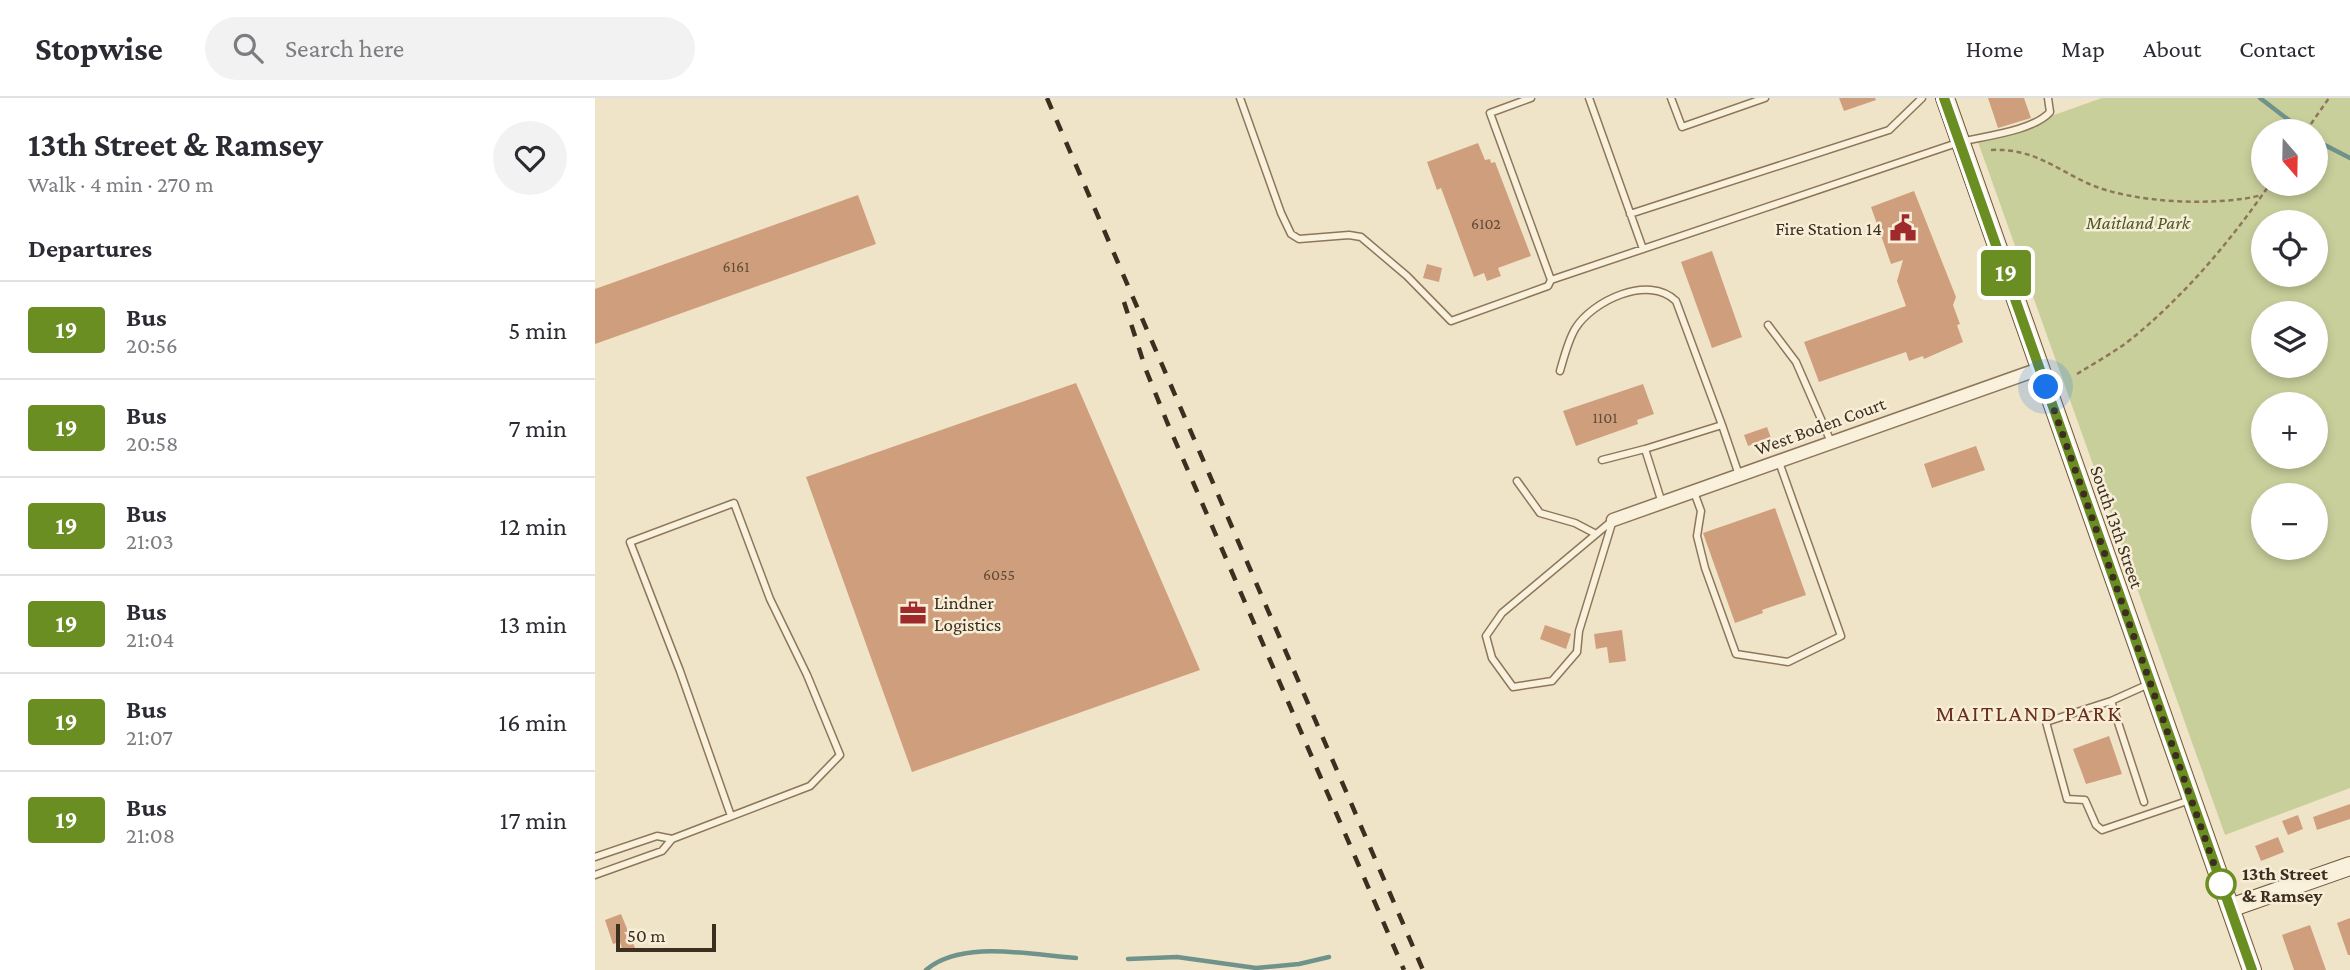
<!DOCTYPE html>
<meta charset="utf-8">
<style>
body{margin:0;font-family:"Crimson Pro",serif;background:#f2f2f3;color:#2b2b33;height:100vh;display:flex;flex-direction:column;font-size:26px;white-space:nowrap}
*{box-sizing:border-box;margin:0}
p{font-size:23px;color:#7c7c81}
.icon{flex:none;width:38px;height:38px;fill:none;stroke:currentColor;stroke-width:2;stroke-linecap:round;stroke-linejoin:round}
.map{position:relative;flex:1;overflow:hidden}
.side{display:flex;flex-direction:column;background:#fff;width:595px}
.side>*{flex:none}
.badge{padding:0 14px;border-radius:5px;font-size:24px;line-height:46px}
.needle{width:46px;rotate:160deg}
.buttons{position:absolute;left:1656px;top:21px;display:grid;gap:14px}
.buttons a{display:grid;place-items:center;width:77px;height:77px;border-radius:50%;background:#fff;box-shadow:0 4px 10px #0003;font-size:35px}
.scale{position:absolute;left:21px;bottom:18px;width:100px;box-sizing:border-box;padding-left:7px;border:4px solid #3d2e20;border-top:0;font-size:19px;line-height:24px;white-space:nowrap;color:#3d2e20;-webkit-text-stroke:5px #f7eed8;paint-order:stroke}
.you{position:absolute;width:35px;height:35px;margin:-18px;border:5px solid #fff;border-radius:50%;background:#1a73e8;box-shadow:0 0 0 10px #1a73e833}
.map>.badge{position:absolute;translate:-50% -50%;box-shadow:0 0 0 4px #fff}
h2{padding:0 28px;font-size:26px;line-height:63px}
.round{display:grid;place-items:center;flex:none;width:74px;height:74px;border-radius:37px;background:#f2f2f3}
.headline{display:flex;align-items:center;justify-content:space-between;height:119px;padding:0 28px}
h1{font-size:33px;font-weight:700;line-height:52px}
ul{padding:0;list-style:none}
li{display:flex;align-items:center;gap:21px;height:98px;padding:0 28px;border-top:2px solid #e1e1e2}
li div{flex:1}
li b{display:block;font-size:26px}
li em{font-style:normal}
li .badge{min-width:77px;font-weight:700;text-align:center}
header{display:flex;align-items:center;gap:42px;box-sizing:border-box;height:98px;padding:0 35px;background:#fff;border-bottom:2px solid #e1e1e2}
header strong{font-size:33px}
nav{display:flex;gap:38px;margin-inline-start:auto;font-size:24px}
.search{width:490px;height:63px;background:#f2f2f3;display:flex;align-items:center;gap:18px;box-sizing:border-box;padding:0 24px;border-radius:38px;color:#7c7c81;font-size:26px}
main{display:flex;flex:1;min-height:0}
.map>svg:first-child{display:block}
.green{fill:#c9cf9b;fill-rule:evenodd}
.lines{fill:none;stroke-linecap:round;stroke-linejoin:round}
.stream{stroke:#6f938a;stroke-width:4.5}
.building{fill:#cf9f7d}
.lane-casing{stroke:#8d765c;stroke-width:9}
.street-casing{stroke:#8d765c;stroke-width:15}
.secondary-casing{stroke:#6f573f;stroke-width:20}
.path{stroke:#8d765c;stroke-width:2.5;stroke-dasharray:5 3.5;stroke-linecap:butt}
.lane{stroke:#faf1dc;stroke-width:6}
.street{stroke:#faf1dc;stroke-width:12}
.secondary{stroke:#faf1dc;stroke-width:18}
.rail{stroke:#3d2e20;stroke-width:4.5;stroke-dasharray:12 12;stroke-linecap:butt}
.line-casing{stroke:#fff;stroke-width:16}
.line{stroke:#6b8e23;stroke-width:10}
.walk{stroke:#3d2e20;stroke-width:7;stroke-dasharray:0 12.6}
.stop-dot{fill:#fff;stroke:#6b8e23;stroke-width:3.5}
.labels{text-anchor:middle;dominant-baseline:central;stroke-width:5;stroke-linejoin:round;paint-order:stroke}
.number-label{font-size:16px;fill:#624a37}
.park-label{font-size:19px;font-style:italic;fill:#4d5a26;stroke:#f7eed8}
.poi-label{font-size:19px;fill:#3d2e20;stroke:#f7eed8;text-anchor:end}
.street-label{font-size:19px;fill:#3d2e20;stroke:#f7eed8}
.stop-label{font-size:19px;font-weight:bold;fill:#3d2e20;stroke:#f7eed8;text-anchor:start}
.quarter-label{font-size:23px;letter-spacing:2px;fill:#6b2e1e;stroke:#f7eed8}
</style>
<header>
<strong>Stopwise</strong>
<div class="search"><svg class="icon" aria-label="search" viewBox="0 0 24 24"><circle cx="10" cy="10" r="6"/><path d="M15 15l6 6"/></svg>Search here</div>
<nav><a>Home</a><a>Map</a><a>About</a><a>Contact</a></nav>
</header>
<main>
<section class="side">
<div class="headline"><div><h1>13th Street &amp; Ramsey</h1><p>Walk · 4 min · 270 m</p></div><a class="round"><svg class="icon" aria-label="heart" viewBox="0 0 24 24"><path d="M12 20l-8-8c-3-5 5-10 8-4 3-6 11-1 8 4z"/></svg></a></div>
<h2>Departures</h2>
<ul>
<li><span class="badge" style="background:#6b8e23;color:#fff">19</span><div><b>Bus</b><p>20:56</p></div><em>5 min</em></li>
<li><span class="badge" style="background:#6b8e23;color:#fff">19</span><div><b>Bus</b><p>20:58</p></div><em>7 min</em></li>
<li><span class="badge" style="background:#6b8e23;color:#fff">19</span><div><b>Bus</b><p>21:03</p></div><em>12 min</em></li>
<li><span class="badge" style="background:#6b8e23;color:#fff">19</span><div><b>Bus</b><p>21:04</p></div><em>13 min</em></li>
<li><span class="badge" style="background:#6b8e23;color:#fff">19</span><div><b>Bus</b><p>21:07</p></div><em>16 min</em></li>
<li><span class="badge" style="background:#6b8e23;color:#fff">19</span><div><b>Bus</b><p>21:08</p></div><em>17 min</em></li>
</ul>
</section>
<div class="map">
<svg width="1755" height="872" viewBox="0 0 1755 872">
<rect width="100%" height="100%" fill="#f0e4c8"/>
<path class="green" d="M1507,0H1755V690L1630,737L1383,44ZM1668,33H1720V86H1668ZM1668,124H1720V177H1668ZM1668,215H1720V268H1668ZM1668,306H1720V359H1668ZM1668,397H1720V450H1668Z"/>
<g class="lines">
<path class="stream" d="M1665,0L1708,33
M1720,42L1755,60
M533,861L582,859L661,870L704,866L734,859
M331,872C367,841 436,857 481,860"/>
</g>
<path class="building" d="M1244,0H1280L1281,2L1249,13Z
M1393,0H1429L1436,20L1403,30Z
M883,45L890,62L895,61L896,65L900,64L936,158L903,170L906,178L892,183L889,175L879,179L846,90L842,92L832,64Z
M1319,93L1361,199L1358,207L1365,226L1362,227L1368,244L1329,261L1328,258L1314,263L1311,254L1224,284L1209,244L1311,208L1302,183L1308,162L1296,166L1276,109Z
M263,97L281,146L0,246V191Z
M1117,153L1147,239L1117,250L1086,164Z
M832,166L847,170L844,184L828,180Z
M481,285L605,572L317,674L211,379Z
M1048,286L1059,316L1042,322L1043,326L981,348L968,313Z
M1172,329L1176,340L1153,348L1149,337Z
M1381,348L1390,372L1337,390L1329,366Z
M1180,410L1211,497L1167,512L1168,515L1140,525L1108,435Z
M950,527L976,536L971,551L945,541Z
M1027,532L1031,563L1014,565L1012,549L1001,551L999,536Z
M1514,638L1527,676L1491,686L1478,651Z
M1755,706V721L1722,732L1718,719Z
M1703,717L1708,731L1693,737L1687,723Z
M1683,739L1689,754L1666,763L1660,748Z
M26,816L40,850L28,854L25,844L18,846L10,822Z
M1755,820V857H1753L1742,825Z
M1715,827L1731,872H1699L1687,837Z"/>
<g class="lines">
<g class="lane-casing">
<path id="lane" d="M645,0L686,115L696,136L704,141L754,137L766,139L812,178L856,223L953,188L956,182
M936,0L895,15L956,182L1365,44C1390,38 1438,33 1455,14L1453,0
M994,0L1048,151
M1076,0L1087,29L1170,0
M1035,116L1294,32L1327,0
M1173,227L1201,264L1236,344
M965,273C969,259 973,243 980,231C997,203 1053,176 1081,203L1127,327
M1007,362L1050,351
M922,383L945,415L980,425L1001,436
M1099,394L1106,413L1102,438L1110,470L1141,556L1193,564L1246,538L1184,364
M1067,405L1050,351L1127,327L1144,377
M1018,422L984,533L982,554L957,583L918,589L897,560L891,538L907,515Z
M1554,586L1516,603L1451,624L1472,701L1490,702L1501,727L1507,732L1595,702
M1516,603L1549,704
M77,741L215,688L245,657L212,577L175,501L139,405L35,444L85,573L136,718
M0,759L62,738L77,741L67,753L0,777"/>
</g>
<g class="street-casing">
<path id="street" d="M1018,422L1444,271"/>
</g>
<g class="secondary-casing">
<path id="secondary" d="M1350,0L1657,872
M1635,810L1755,768"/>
</g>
<path class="path" d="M1711,33L1734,0
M1396,52C1437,50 1458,69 1492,85C1535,105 1621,109 1667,97
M1482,276C1501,264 1522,253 1540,238C1593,194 1636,142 1675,86"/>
<use href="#lane" class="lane"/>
<use href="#street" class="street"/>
<use href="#secondary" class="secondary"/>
<path class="rail" d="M452,0L828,872
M529,204L551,272L572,324L809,872"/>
</g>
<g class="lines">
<g class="line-casing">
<path id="line" d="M1349,0L1657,872"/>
</g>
<use href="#line" class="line"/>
<path class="walk" d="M1451,289L1626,786"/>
</g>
<defs>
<g id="civic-bare" transform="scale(2.1)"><path d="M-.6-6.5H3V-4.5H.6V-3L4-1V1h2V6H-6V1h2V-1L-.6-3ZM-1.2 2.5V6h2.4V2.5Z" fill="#9e2a2b" stroke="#f7eed8" stroke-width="2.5" paint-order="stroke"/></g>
<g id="office-bare" transform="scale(2.1)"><path d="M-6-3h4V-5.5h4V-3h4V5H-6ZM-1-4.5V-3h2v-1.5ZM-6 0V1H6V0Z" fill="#9e2a2b" stroke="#f7eed8" stroke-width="2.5" paint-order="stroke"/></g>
</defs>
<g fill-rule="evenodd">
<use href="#civic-bare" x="1308" y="130"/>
<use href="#office-bare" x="318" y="515"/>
</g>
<circle class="stop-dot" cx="1626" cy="786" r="14"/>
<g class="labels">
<g class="number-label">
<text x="891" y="125">6102</text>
<text x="141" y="168">6161</text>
<text x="1010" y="319">1101</text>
<text x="404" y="476">6055</text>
</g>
<g class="park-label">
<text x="1543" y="124">Maitland Park</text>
</g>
<g class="poi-label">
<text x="1287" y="130">Fire Station 14</text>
<text x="339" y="504" text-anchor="start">Lindner<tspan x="339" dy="22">Logistics</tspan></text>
</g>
<g class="street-label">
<text transform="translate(1225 328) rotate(-20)">West Boden Court</text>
<text transform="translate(1522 429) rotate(71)">South 13th Street</text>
</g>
<g class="stop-label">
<text x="1647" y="775">13th Street<tspan x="1647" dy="22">&amp; Ramsey</tspan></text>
</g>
<g class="quarter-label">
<text x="1434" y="615">MAITLAND PARK</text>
</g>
</g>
</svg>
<div class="buttons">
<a><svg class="needle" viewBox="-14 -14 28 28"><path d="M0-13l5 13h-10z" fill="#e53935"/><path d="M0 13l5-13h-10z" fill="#7c7c81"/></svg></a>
<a><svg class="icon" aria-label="locate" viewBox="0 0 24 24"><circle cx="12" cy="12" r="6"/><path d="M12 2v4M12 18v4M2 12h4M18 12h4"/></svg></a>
<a><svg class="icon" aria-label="layers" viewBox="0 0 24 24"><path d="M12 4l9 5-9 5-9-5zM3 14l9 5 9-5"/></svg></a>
<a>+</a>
<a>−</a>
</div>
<div class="scale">50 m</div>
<div class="you" style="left:1451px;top:289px"></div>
<b class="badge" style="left:1411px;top:175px;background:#6b8e23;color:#fff">19</b>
</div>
</main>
